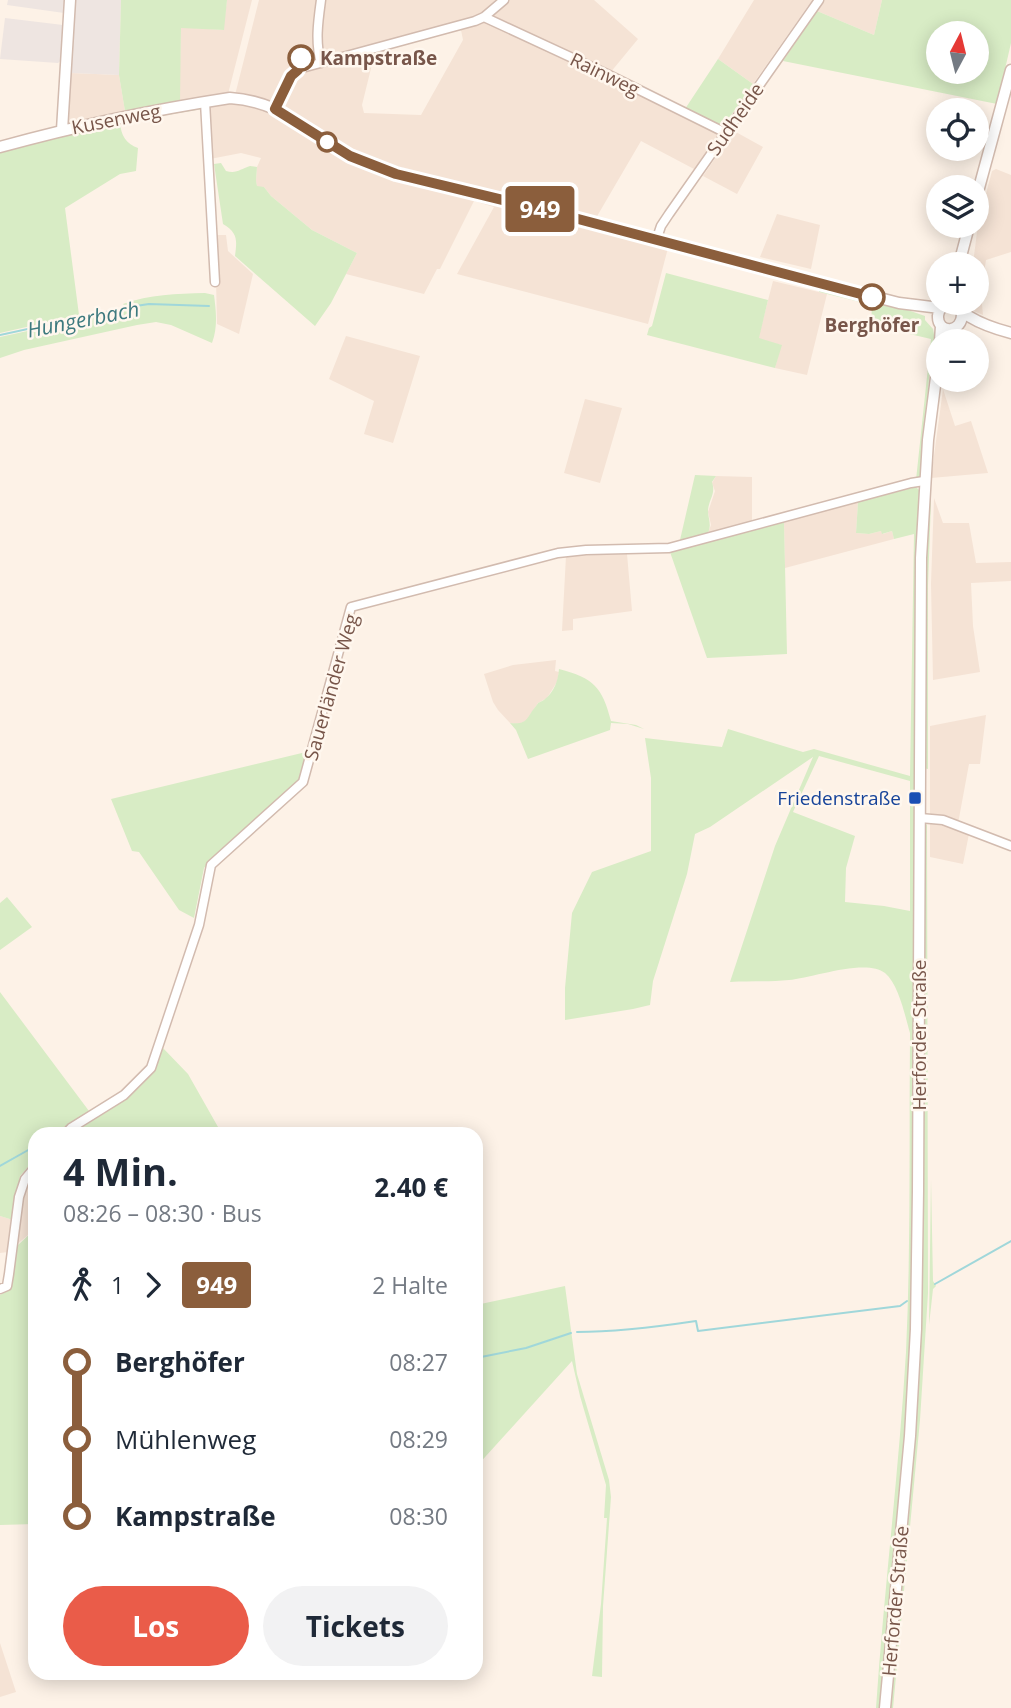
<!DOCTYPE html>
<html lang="de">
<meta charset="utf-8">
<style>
body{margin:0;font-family:"Open Sans",sans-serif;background:#f2f2f3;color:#1f2937;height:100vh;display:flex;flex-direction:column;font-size:26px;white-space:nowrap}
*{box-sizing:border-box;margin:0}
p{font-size:23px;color:#747a83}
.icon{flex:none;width:38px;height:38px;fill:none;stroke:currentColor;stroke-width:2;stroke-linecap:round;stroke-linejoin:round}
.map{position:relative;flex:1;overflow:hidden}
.sheet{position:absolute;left:28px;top:1127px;width:455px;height:553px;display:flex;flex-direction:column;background:#fff;border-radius:21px;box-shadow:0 4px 18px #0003}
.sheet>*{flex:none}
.badge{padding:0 14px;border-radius:5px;font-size:24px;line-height:46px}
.needle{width:46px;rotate:7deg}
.controls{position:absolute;left:926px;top:21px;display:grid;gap:14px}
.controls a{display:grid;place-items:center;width:63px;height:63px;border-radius:50%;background:#fff;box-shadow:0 4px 18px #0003;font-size:35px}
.map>.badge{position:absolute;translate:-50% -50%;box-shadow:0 0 0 4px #fff}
.legs{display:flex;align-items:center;gap:10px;height:77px;padding:0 35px;font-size:23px}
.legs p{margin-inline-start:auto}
.head{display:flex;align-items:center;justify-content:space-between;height:119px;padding:0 35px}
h1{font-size:38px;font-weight:700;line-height:52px}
.cta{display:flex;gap:14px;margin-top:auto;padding:14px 35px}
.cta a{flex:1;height:80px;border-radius:42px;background:#ea5c49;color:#fff;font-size:28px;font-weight:700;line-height:80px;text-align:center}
.cta a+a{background:#f2f2f3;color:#1f2937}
ul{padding:0 35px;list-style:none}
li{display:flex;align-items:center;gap:24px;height:77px;font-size:26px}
li i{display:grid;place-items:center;width:10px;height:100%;margin:0 9px;background:currentColor}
li i::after{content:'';width:18px;height:18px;margin:-9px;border:5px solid;border-radius:50%;background:#fff}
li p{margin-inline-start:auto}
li:first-child i{background:linear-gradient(#0000 50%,currentColor 0)}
li:last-child i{background:linear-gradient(currentColor 50%,#0000 0)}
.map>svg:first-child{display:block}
.residential{fill:#f5e3d5;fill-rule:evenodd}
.industrial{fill:#eee5e1}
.green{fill:#d8ecc5;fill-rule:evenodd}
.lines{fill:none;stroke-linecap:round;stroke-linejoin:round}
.stream{stroke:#a0d7da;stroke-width:2}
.minor-casing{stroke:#d2bbaf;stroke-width:11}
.tertiary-casing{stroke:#d2bbaf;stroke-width:13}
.minor{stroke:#fff;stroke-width:8}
.tertiary{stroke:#fff;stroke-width:10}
.line-1-casing{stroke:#fff;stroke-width:16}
.line-1{stroke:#8b5e3c;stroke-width:10}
.stop-1-dot{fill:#fff;stroke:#8b5e3c;stroke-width:3.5}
.transit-dot{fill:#1a4fb4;stroke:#fff7ee;stroke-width:2.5}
.labels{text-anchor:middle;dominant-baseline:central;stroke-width:5;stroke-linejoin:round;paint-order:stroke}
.stop-label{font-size:19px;font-weight:bold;fill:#78564a;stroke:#fff7ee;text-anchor:start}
.street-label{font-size:19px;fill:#78564a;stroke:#fff7ee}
.transit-label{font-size:19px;fill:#164399;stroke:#fff7ee;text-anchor:end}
.water-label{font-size:21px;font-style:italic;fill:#3c797e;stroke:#fff7ee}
</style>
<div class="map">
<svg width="1011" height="1708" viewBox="0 0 1011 1708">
<rect width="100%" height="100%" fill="#fdf2e7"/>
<path class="residential" d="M227,0H252L228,94L179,102L181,27L223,30Z
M259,0H594L638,39L610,73L722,132L694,169L641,141L596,218L593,228L668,248L648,324L457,274L494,207L474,201L440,269H437L424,294L346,274L357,253L312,230L271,196L264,187H257L256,181L257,167L261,158L241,153L210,159L207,108L233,103ZM460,25L463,40L421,115L364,113L362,105L376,48Z
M754,0H882L874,35L817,11L808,6L753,84L718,59Z
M71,73L119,75L125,111L70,123L68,117Z
M734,131L763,147L737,194L703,176Z
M996,169L1011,175V252L986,260L981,293L983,315L971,310L966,303H976V264H973L978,224L992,171Z
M777,214L820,225L811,269L760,257Z
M215,235H226L228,251L253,274L239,334L217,324Z
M773,281L827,294L807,375L775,368L781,345L758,339Z
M346,336L420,356L393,443L364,434L374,401L329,379Z
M943,389L955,426L971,421L988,473L931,478Z
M585,399L622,408L600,483L564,473Z
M716,476L752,477V522L708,533L711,525L708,512L715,491L712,483Z
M934,498L943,523H969L976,563L1011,562V581L971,583L973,626L980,672L933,680L931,584Z
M858,502L856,533L869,534L881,531L883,534L892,531L894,539L785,568L784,522Z
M627,554L632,611L573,619V630L562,631L566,556Z
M556,660L555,671L559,672L557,682L547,698L538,703L527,720L520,724L510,723L498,710L493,702L484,674L513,665Z
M986,715L980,764H969L957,829L969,834L963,864L930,857V726Z
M35,1172V1229L8,1252L0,1253V1216L13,1220L21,1204L30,1180Z
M0,1643L16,1692L0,1697Z"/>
<path class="industrial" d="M8,0H65L64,13L7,5Z
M75,0H121L119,75L71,73Z
M5,18L63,25L61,60L58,63L0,59Z"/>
<path class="green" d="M121,0H227L224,30L181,28L180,102L74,125L70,123L125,111L119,75Z
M882,0H1011V43L997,104L783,61L817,11L874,35ZM938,33H976V72H938Z
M718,59L753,84L723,127L685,109Z
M202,107V109L120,123C121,135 126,144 138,148L136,171L120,174L65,208L79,315L0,333V151L72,131Z
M221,163L226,171C237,174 240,169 250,166L257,167L256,181L257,186L264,187L271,196L312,230L357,253L331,303L315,326L235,256C237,240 238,233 223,224L214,164Z
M666,273L768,300L759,338L782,345L775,368L647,335L649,328L652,326Z
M820,287L899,307L925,316V320L933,329L934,334V353L929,378L921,473L919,478L916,480L931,339L871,325L872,305L819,292Z
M205,293L214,295C216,311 218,327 212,343L171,325L156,322L137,325L24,350L0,358V337L128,309L123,304C150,294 176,294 205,293Z
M695,475L716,476L712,482C716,494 709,499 708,510C708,519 712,524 708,533L680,540Z
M916,487L920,491L917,564L916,783H914V800L916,802L913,1301L905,1456L881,1708H876C884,1589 899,1471 906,1352C911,1246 909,1139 910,1033C905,1016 899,985 885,973C866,958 812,978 789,980C770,982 749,981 730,982L775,846L813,757L710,827L695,834L687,874L653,981L650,1005L633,1009L565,1020V988L572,913L592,872L651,851V778L645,738L722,747L728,729L803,752L814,749L910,776L914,534L894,539L892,531L882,534L881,531L869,534L856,533L858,502ZM819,756L910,781V911L884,906L845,902L846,868L855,836L793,812Z
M927,488L931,501L928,585V769L923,768L924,610Z
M784,522L787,654L707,658L670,552Z
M559,669C594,678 602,687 611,721L636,725L644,729L628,724L611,723L610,730L528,759L516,730L510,723C528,725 526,718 536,706C540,700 539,704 545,699C554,692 558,681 559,669Z
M306,752L299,780L209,862L204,868L194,918L179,910L139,852L132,851L111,799Z
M927,824L928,1293L920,1420L893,1708H888L907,1505L923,828Z
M7,897L32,927L0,950V903Z
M0,992L89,1111L64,1127L58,1134H35V1159L20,1176L13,1220L0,1216Z
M162,1047L188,1074L222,1134H72C98,1116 138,1097 154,1069C158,1062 160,1054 162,1047Z
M931,1179L933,1281L936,1286L933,1289L929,1325Z
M35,1229V1524L0,1525V1295L11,1289L17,1246Z
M565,1286L577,1374L609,1480L611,1497L603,1606L602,1677L592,1676L601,1604L607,1518H604L606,1485L580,1396L572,1361L476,1467V1305Z"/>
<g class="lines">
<path class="stream" d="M0,335L129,307L149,304L209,306
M0,1166L30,1149L35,1148
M935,1284L1011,1241
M577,1332C618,1332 656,1327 696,1321L698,1331L900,1306L907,1301
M476,1358L526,1348L571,1333"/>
<g class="minor-casing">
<path id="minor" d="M484,17L607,74L726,133
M321,63C315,42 318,22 321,0
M205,102L215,282
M275,109L291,76L302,68L475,21L484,17L504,0
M656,241L661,226L669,214L819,0
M920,818L943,820L1011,846
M65,1134L71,1128L124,1095L151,1068L199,925L211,865L303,782L351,607L558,553L586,550L669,548L911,483L924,481
M0,1289L7,1286L9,1274L19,1197L25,1179L35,1167"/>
</g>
<g class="tertiary-casing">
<path id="tertiary" d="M62,130L70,0
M0,147C76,126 152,110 230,98C246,99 261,103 275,109L350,156L381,169L899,303L940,308
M976,199L1011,70
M959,264L969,226
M962,313C963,334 937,334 938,316C938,309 945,303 953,305C959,306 964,314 970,317C983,325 996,329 1011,333
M940,341L941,326
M885,1708L910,1436L916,1329L918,1191L921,558L928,440L938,362"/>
</g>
<use href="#minor" class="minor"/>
<use href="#tertiary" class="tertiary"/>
</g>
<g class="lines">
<g class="line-1-casing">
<path id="line-1" d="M301,58L298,65V70L291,76L275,109L350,156L396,174L548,211L872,297"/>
</g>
<use href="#line-1" class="line-1"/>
</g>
<g class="stop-1-dot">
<circle cx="301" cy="58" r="12"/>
<circle cx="327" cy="142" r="9"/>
<circle cx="872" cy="297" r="12"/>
</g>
<rect class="transit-dot" x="908" y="791" width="14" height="14" rx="3.5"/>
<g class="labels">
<g class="stop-label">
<text x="320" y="58">Kampstraße</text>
<text x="872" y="325" text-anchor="middle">Berghöfer</text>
</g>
<g class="street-label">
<text transform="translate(605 74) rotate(26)">Rainweg</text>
<text transform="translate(116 119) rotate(-11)">Kusenweg</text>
<text transform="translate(735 119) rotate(-55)">Sudheide</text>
<text transform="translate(331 687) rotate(-74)">Sauerländer Weg</text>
<text transform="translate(919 1035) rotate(-90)">Herforder Straße</text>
<text transform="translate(895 1601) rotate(-85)">Herforder Straße</text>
</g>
<g class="transit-label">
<text x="901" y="798">Friedenstraße</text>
</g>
<g class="water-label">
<text transform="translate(83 319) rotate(-11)">Hungerbach</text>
</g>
</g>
</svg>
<div class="controls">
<a><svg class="needle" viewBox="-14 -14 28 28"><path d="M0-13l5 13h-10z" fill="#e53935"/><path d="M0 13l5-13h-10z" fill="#747a83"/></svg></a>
<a><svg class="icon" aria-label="locate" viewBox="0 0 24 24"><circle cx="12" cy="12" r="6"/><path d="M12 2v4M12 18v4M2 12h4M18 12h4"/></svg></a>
<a><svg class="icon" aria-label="layers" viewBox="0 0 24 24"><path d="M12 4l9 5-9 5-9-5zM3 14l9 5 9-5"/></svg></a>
<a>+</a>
<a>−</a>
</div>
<b class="badge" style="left:540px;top:209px;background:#8b5e3c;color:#fff">949</b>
<section class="sheet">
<div class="head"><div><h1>4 Min.</h1><p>08:26 – 08:30 · Bus</p></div><b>2.40 €</b></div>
<div class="legs"><svg class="icon" aria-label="walk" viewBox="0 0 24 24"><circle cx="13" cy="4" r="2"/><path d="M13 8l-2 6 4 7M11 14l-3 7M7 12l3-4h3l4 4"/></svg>1<svg class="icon" aria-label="forward" viewBox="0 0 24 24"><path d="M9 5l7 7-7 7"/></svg><b class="badge" style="background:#8b5e3c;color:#fff">949</b><p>2 Halte</p></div>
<ul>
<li><i style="color:#8b5e3c"></i><b>Berghöfer</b><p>08:27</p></li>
<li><i style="color:#8b5e3c"></i><span>Mühlenweg</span><p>08:29</p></li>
<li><i style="color:#8b5e3c"></i><b>Kampstraße</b><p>08:30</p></li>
</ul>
<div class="cta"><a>Los</a><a>Tickets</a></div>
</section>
</div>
